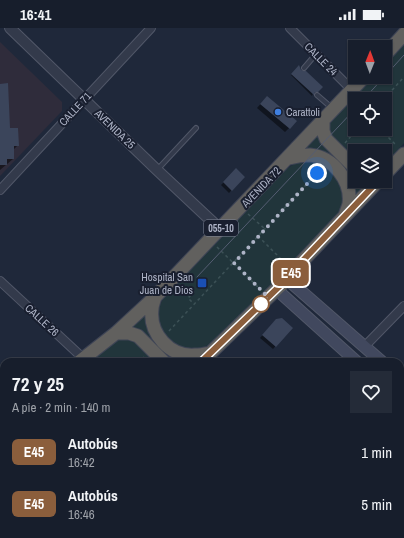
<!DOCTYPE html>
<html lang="es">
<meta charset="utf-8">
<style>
body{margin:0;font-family:"Archivo Narrow",sans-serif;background:#242b38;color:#f1f3f6;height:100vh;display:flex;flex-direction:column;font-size:15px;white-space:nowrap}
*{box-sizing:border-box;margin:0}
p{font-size:13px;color:#9ea2a9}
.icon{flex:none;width:22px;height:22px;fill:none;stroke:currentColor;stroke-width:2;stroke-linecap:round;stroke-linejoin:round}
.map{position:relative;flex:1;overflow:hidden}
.details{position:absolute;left:0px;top:330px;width:404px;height:180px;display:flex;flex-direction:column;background:#171e2c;border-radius:12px 12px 0 0;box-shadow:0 1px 3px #0004,0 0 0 1px #363c48}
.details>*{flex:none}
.badge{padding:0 8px;border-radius:6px;font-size:14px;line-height:26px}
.needle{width:26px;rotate:1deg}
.controls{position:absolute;left:348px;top:12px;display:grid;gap:8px}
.controls a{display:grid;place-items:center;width:44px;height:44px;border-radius:0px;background:#171e2c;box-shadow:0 1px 3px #0004,0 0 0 1px #363c48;font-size:20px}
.you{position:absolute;width:20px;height:20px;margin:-10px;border:3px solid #fff;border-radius:50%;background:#1a73e8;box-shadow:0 0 0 6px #1a73e833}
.map>.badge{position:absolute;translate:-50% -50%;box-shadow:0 0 0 2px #fff}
.round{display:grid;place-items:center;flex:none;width:42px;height:42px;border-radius:0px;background:#242b38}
.headline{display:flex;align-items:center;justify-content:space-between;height:68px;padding:0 12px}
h1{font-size:19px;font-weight:700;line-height:30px}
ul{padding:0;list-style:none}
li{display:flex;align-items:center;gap:12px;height:52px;padding:0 12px}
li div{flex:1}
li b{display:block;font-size:15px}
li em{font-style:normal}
li .badge{min-width:44px;font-weight:700;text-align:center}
.status{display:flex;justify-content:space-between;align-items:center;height:28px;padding:0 20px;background:#171e2c;direction:ltr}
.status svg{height:11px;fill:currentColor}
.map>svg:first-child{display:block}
.medical{fill:#2f2c3b}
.green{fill:#21353b;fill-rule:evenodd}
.shadow{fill:#0007}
.building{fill:#3b455b}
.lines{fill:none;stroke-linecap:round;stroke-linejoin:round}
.service-casing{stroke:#515768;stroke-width:6}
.minor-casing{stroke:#515768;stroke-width:10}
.tertiary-casing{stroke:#515768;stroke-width:12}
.secondary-casing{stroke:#515768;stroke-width:13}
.trunk-casing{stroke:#3e4455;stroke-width:15}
.path{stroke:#3c5156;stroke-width:1.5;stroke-dasharray:3 3;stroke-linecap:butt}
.service{stroke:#333a4b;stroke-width:4}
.minor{stroke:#333a4b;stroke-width:8}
.tertiary{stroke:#333a4b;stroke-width:10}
.secondary{stroke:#41485e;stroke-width:11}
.trunk{stroke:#61605e;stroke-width:13}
.tram{stroke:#555d72;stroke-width:1}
.line-casing{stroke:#fff;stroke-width:9}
.line{stroke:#8b5e3c;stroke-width:6}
.walk{stroke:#aeb4c7;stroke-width:4;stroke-dasharray:0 7.2}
.shop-dot{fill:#3f7fe0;stroke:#191f2f;stroke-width:1.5}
.transit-dot{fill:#1a4fb4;stroke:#191f2f;stroke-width:1.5}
.stop-dot{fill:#fff;stroke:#8b5e3c;stroke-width:2}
.labels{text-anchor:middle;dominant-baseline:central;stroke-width:4;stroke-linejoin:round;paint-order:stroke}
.shield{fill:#191f2f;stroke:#818799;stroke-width:1}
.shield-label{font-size:10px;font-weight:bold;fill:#aeb4c7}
.street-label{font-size:11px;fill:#aeb4c7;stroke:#191f2f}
.poi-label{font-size:11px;fill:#aeb4c7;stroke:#191f2f;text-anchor:start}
</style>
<div class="status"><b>16:41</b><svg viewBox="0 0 49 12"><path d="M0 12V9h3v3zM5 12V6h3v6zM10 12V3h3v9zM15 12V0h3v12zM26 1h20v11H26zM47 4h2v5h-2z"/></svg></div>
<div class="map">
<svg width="404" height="510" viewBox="0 0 404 510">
<rect width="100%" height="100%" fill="#1f283a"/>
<path class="medical" d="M0,14L62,74V83L0,148Z"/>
<path class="green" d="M404,16V115L385,136V123H355V134C344,124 324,112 329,95L373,49H385V36ZM355,71H385V101H355Z
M319,106L355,146V153H369L355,168C352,139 334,121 304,121Z
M305,133L316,134L330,140L343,161V174L337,188C304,223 272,258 237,291C226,302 216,314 202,320C187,327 164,316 161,300C157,283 157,281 166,266L288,140L297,134Z
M146,285C148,314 163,331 193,333L171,334L147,311L130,300Z
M120,308L132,309L158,334H90Z
M4,393V470L0,472V395Z
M14,506H50L46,510H19Z"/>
<path class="shadow" d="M299,39L301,43L321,59L316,64L313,65L312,68L291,47Z
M0,57L9,102L18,117L13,122V131L0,142Z
M263,73L296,93L285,104L257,80Z
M236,142L244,149L229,165L221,157Z
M274,294L292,300L273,321L260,310Z
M239,330L244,334H235Z"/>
<path class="building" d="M299,37L301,42L306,43L323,59L318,64H315L314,67L291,46Z
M8,55L10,100H18L19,118H14V131H7V137H0V56Z
M267,68L297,93L290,101L260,76Z
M236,140L245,149L232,163L223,154Z
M282,290L293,300L276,319L262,307L276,291Z"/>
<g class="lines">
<g class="service-casing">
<path id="service" d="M304,40L316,26
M317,67L332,80
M157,142L196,100"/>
</g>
<g class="minor-casing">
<path id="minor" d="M290,0L352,62
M0,162L151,0
M0,253L84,331
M365,318L404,278
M6,506L10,510
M277,506L282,510
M52,510L56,506
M252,510L256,506"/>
</g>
<g class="tertiary-casing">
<path id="tertiary" d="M10,0L157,142L220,201"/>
</g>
<g class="secondary-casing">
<path id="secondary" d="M287,251L382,334
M276,261L357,334
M400,352L404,355
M400,373L404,377"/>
</g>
<g class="trunk-casing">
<path id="trunk" d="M385,27L404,6
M323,93V103L326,111L355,140
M289,130C296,128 303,127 310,127C333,129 352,153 349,176C348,180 346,184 345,188
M385,146L404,126
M155,269C154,273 152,277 152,281C149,306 170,329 195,327C200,327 205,326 210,325
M116,305H129L138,308L164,334
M79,334L116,305L155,269L364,49
M201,334L287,251L293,243L378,153
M0,386L4,384
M0,480L4,478"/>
</g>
<path class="path" d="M384,71L404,49
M380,101L397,118
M345,115L357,101
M248,186L265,201
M258,208L286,236
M217,219L261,262
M193,263L194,264L188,270L194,276
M169,303L321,141
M139,334L144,329
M22,506L26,510"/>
<use href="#service" class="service"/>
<use href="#minor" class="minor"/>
<use href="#tertiary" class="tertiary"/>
<use href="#secondary" class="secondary"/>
<use href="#trunk" class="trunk"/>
<path class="tram" d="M385,48L404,27
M364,71L384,49
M197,249L355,81"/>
</g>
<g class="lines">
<g class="line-casing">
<path id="line" d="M201,334L287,251L293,243L378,153"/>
</g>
<use href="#line" class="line"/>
<path class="walk" d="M261,276L268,269L234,235L317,145"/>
</g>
<circle class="shop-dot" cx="278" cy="84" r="4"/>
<rect class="transit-dot" x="197" y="250" width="10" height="10" rx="2"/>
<circle class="stop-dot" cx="261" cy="276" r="8"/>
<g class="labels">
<rect class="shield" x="204" y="192" width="34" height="16" rx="3"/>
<g class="shield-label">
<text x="221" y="200">055-10</text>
</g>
<g class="street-label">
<text transform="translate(321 31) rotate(45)">CALLE 24</text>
<text transform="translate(75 81) rotate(-47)">CALLE 71</text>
<text transform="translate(115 101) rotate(44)">AVENIDA 25</text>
<text transform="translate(261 159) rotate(-46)">AVENIDA 72</text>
<text transform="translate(42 292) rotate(43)">CALLE 26</text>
</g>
<g class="poi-label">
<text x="286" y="84">Carattoli</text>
<text x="193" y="249" text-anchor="end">Hospital San<tspan x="193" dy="13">Juan de Dios</tspan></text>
</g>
</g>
</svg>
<div class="controls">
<a><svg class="needle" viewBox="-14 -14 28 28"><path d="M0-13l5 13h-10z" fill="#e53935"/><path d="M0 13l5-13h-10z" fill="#9ea2a9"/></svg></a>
<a><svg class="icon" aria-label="locate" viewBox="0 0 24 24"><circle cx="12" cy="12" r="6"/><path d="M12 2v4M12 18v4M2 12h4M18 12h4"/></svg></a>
<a><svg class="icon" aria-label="layers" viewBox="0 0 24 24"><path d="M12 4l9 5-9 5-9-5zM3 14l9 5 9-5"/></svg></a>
</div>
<div class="you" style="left:317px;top:145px"></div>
<b class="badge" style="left:291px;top:245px;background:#8b5e3c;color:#fff">E45</b>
<section class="details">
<div class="headline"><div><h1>72 y 25</h1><p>A pie · 2 min · 140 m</p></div><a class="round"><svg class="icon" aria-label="heart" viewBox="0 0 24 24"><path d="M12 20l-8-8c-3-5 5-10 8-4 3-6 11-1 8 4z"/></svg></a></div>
<ul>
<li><span class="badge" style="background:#8b5e3c;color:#fff">E45</span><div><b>Autobús</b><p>16:42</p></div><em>1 min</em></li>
<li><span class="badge" style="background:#8b5e3c;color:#fff">E45</span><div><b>Autobús</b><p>16:46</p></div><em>5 min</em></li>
</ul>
</section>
</div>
